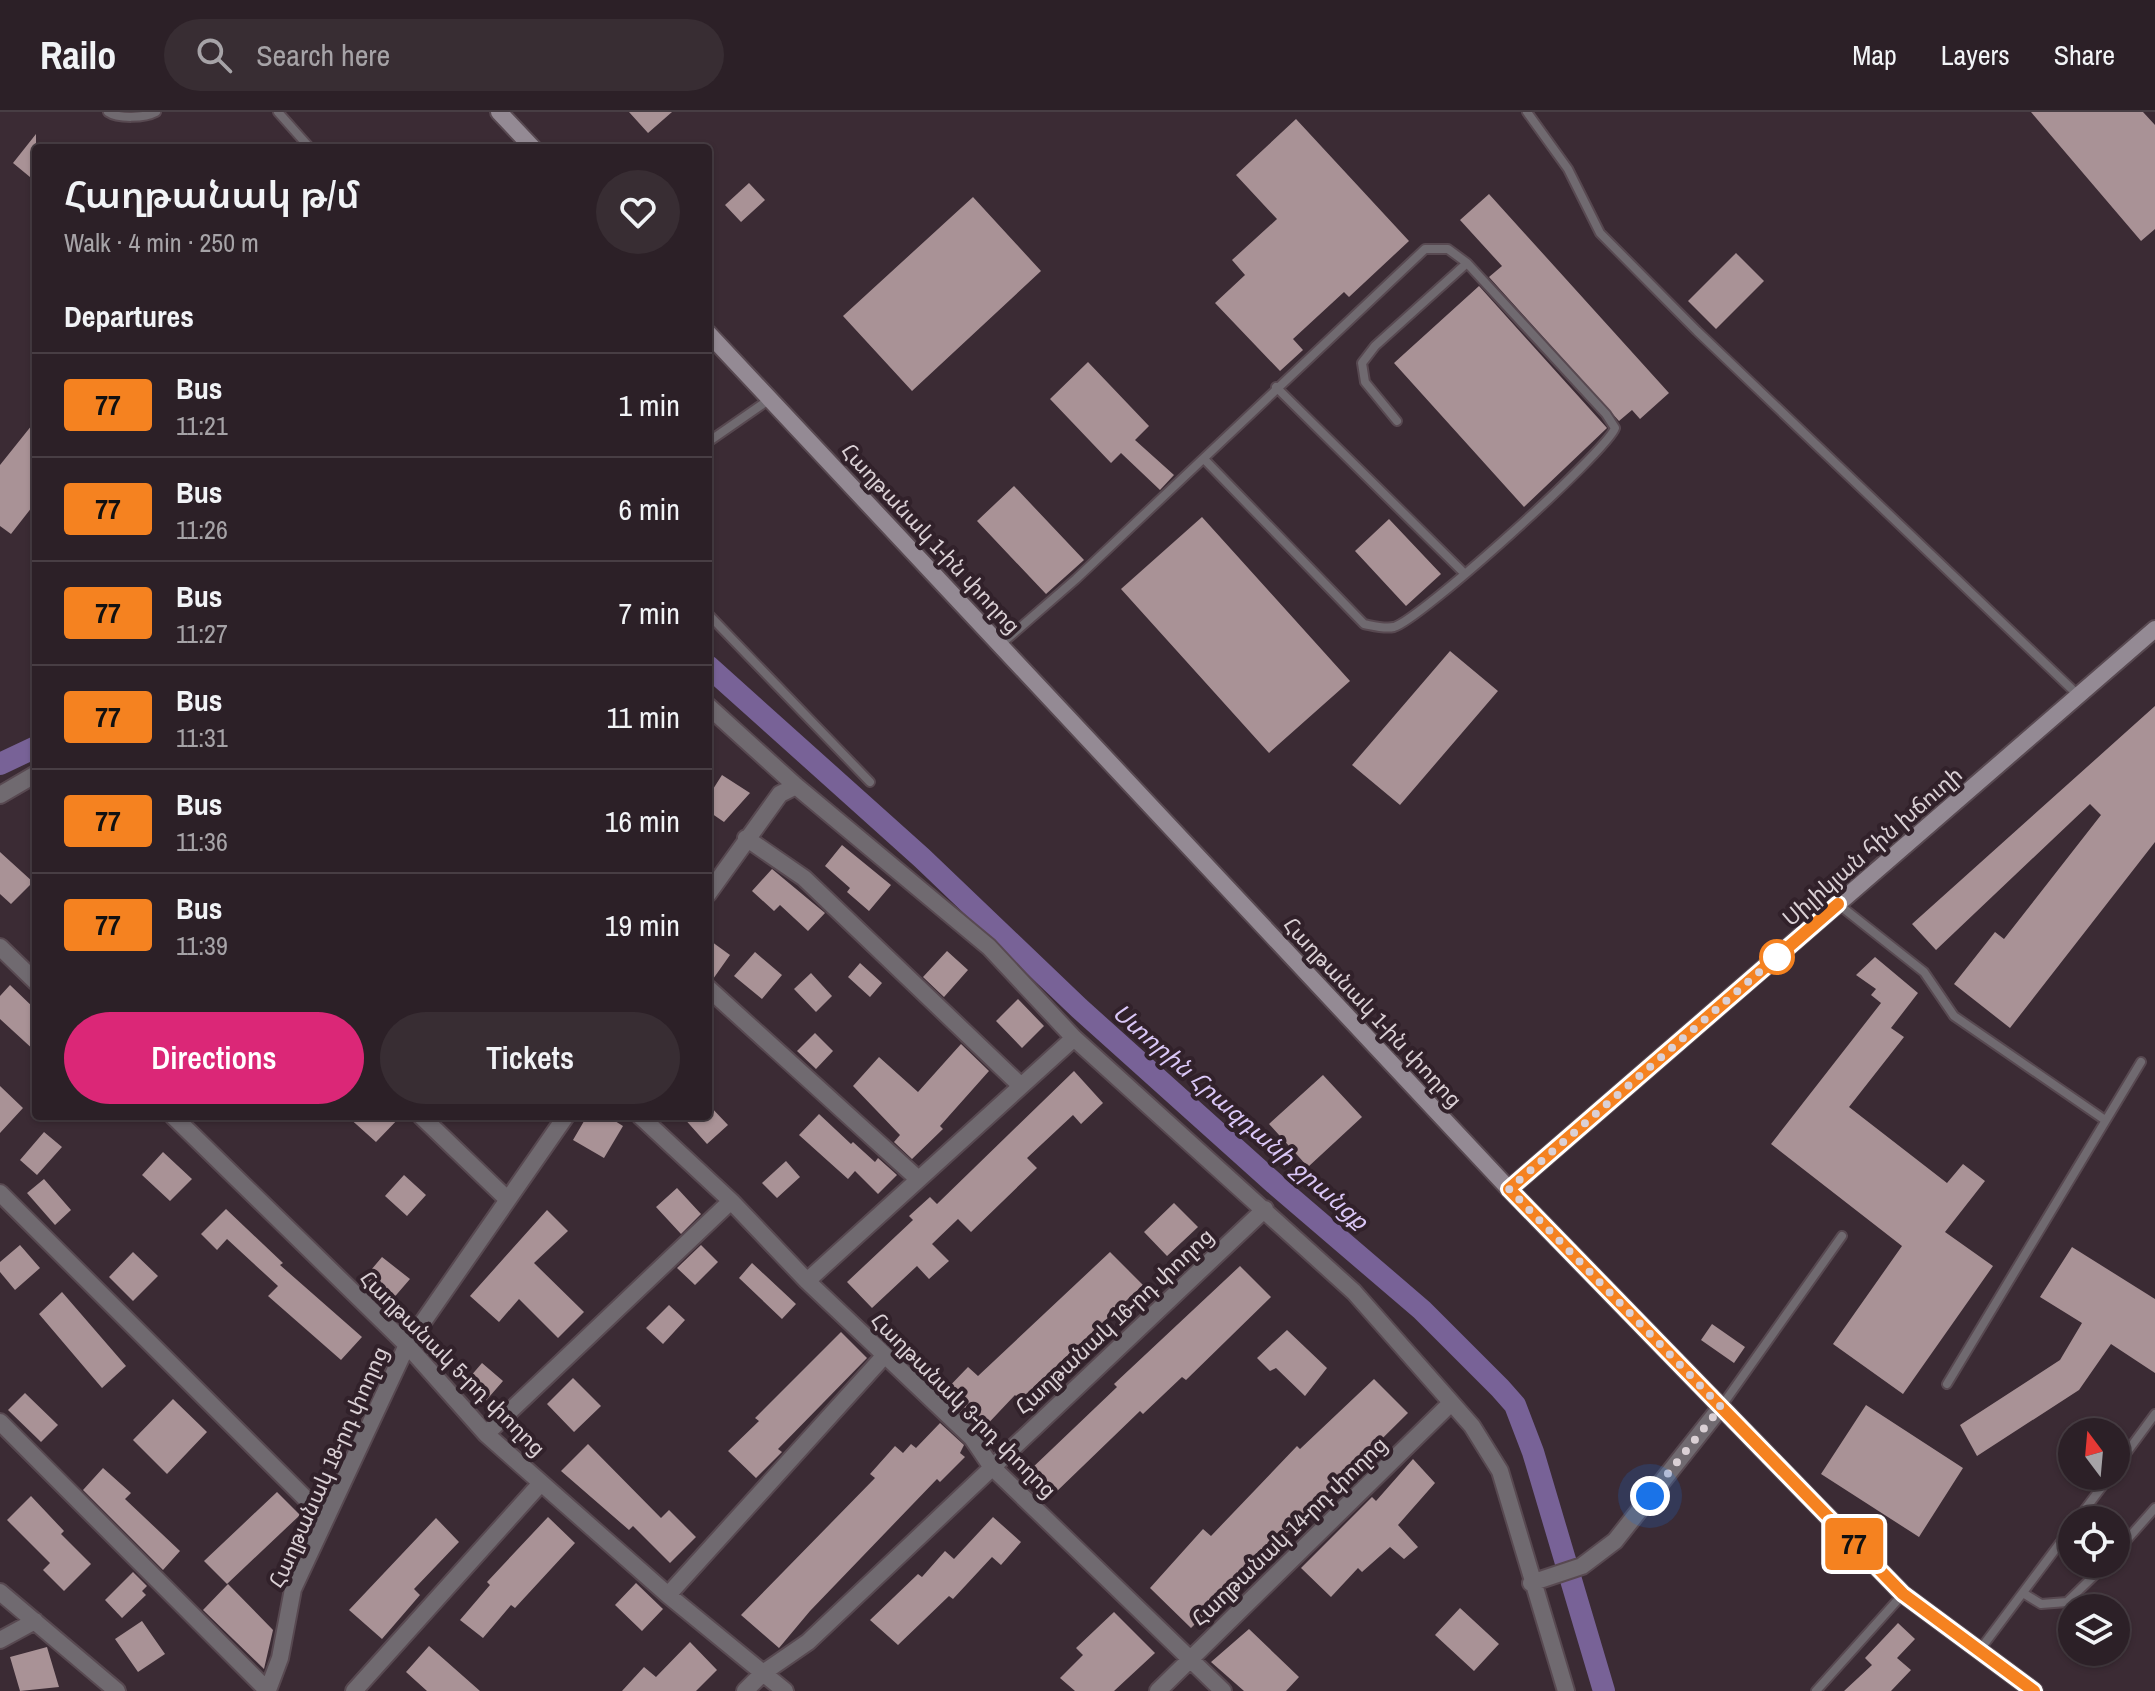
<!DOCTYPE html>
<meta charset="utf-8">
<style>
body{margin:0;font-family:"Archivo Narrow","Noto Sans Armenian",sans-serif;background:#382d33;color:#f1f3f6;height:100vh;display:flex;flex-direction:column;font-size:30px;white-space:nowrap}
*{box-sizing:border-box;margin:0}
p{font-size:26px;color:#a6a3a7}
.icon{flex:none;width:44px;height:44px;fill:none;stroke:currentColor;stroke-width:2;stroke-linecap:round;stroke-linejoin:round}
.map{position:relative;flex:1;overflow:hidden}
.panel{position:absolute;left:32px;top:32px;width:680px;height:976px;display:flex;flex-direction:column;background:#2c2027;border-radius:8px;box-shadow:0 2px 6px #0004,0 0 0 2px #483e44}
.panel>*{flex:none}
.badge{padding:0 16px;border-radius:6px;font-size:28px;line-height:52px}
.needle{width:52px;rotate:344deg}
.controls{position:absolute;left:2058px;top:1306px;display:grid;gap:16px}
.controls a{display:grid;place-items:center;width:72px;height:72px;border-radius:50%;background:#2c2027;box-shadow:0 2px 6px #0004,0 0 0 2px #483e44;font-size:40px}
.you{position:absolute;width:40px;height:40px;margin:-20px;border:6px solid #fff;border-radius:50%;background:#1a73e8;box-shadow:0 0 0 12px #1a73e833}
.map>.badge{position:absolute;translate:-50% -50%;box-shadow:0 0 0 4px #fff}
h2{padding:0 32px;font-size:30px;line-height:72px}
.round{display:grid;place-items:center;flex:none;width:84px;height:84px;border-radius:42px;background:#382d33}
.head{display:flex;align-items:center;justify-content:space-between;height:136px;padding:0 32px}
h1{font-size:38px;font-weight:600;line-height:60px}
.primary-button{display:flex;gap:16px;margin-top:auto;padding:16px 32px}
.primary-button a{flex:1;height:92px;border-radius:48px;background:#db2777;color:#fff;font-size:32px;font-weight:600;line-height:92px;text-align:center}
.primary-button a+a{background:#382d33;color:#f1f3f6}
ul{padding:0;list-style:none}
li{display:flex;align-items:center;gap:24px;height:104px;padding:0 32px;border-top:2px solid #483e44}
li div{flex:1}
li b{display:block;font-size:30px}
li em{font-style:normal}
li .badge{min-width:88px;font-weight:700;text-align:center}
header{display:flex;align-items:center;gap:48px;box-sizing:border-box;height:112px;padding:0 40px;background:#2c2027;border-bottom:2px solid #483e44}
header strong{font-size:38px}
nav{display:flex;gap:44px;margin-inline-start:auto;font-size:28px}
.search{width:560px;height:72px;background:#382d33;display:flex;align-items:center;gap:20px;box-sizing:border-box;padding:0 28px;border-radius:44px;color:#a6a3a7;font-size:30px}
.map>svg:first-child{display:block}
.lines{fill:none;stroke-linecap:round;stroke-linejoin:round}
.canal{stroke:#786297;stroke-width:22}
.building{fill:#a99296}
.lane-casing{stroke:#584951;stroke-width:12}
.street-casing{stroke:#584951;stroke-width:20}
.secondary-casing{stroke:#584951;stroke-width:20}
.lane{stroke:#706a70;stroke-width:8}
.street{stroke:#706a70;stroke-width:16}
.secondary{stroke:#948a94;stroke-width:16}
.line-casing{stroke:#fff;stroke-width:18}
.line{stroke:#f58220;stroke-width:12}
.walk{stroke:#dad0d5;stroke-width:8;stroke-dasharray:0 14.4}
.stop-dot{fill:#fff;stroke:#f58220;stroke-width:4}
.labels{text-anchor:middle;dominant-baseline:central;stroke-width:8;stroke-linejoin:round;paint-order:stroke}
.street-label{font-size:22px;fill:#dad0d5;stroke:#31212a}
.water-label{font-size:24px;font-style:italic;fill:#dac7f7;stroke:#31212a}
</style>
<header>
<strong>Railo</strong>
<div class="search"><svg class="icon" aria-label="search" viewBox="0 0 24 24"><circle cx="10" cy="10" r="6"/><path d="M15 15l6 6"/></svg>Search here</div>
<nav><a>Map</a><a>Layers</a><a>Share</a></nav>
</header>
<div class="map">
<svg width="2155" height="1579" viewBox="0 0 2155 1579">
<rect width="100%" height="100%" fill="#3b2b34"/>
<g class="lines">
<path class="canal" d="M708,554L922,746L1079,896L1275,1072L1422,1198L1500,1276L1515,1293L1533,1340L1604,1579
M0,652L36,635"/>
</g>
<path class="building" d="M629,0H672L648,21Z
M2031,0H2143L2155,13V117L2141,129Z
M1296,7L1409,129L1349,185L1344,180L1293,227L1303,238L1280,259L1215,191L1245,163L1232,148L1277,107L1236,63Z
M36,22V70L13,51Z
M749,71L765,88L741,110L725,93Z
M1489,82L1669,281L1640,307L1632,298L1619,309L1489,165L1502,154L1460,108Z
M973,85L1041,159L912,279L843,204Z
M1736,141L1764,169L1716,217L1688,189Z
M1479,174L1607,316L1524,395L1394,251Z
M1088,250L1149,314L1135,328L1174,363L1160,378L1121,341L1111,351L1050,287Z
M36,308V390L11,422L0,414V353Z
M1014,374L1084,448L1046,482L977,409Z
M1202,405L1350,569L1269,641L1121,477Z
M1389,407L1441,462L1406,494L1355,439Z
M1450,539L1498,579L1400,693L1352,653Z
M2155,594V730L2010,916L1954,872L1995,820L2004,827L2101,703L2090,692L1936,838L1912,812Z
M722,663L750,681L724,710L708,699V685Z
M842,733L891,773L869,799L847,780L850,776L825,754Z
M0,740L33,770L11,792L0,782Z
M772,757L825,801L808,819L780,793L774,799L752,779Z
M708,827L730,843L713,867L708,865Z
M947,839L968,858L944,885L923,865Z
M755,840L782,863L762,887L734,864Z
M1875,845L1918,881L1891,916L1904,925L1849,995L1947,1071L1963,1052L1985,1069L1945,1120L1993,1154L1903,1282L1833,1232L1902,1134L1771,1032L1881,891L1871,883L1876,877L1856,863Z
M860,851L882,871L870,885L848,865Z
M811,861L832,884L816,900L794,877Z
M10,873L36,898V940L0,907V884Z
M1018,887L1044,914L1022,936L996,909Z
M815,921L833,939L816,957L797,939Z
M961,932L989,959L940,1014L943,1017L912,1047L894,1030L900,1023L853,974L879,945L918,980Z
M1074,959L1103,991L1081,1012L1073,1003L1027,1046L1037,1056L971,1120L958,1107L932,1132L949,1149L929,1167L917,1154L872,1196L847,1170L913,1108L909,1104L930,1085L937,1092Z
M1323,963L1362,1005L1308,1055L1269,1012Z
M0,974L23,996L0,1021Z
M708,992L728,1013L707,1032L682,1004H708Z
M819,1002L851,1032L853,1030L875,1050L878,1046L897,1063L878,1082L855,1059L848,1067L799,1023Z
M347,1004H401L376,1030Z
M587,1004H607L623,1014L604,1046L573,1028Z
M44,1020L62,1035L37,1063L20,1048Z
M163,1040L192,1067L170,1089L142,1063Z
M786,1049L800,1065L777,1086L762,1071Z
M404,1063L426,1083L407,1104L385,1084Z
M44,1067L71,1098L55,1113L27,1081Z
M677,1076L701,1102L681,1122L656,1095Z
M1174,1091L1198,1115L1167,1144L1144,1120Z
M226,1097L283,1151L280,1153L362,1225L341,1248L268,1184L278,1174L227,1127L217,1138L201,1122Z
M547,1098L568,1119L534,1151L584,1200L558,1226L519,1187L499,1210L470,1184Z
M20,1133L40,1156L15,1178L0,1160V1150Z
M701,1133L718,1150L695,1173L677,1156Z
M2072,1135L2155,1187V1261L2111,1232L2079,1278L1977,1344L1960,1313L2060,1248L2082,1211L2040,1185Z
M133,1140L158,1164L133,1189L109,1165Z
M1110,1140L1143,1173L1020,1288L1015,1283L981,1319L942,1282L968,1255L978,1264Z
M382,1145L410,1167L385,1196L360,1171Z
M752,1151L796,1192L782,1207L739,1166Z
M1240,1154L1271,1185L1186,1268L1182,1265L1143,1302L1140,1299L1054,1382L1030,1358L1117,1275L1114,1272Z
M62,1180L126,1254L102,1276L39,1202Z
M669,1193L685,1208L663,1232L646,1216Z
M1712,1212L1745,1235L1734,1251L1701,1228Z
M1287,1218L1327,1256L1305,1284L1276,1256L1270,1259L1257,1246Z
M841,1220L867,1246L778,1337L782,1340L756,1366L728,1339L759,1309L755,1306Z
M482,1251L503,1269L483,1292L463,1273Z
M573,1266L601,1294L574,1320L547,1292Z
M1374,1267L1408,1301L1191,1516L1150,1476L1203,1417L1211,1424L1297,1334L1300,1337Z
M25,1281L58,1313L41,1330L8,1298Z
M173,1287L207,1320L167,1362L133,1328Z
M1866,1293L1963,1356L1919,1425L1821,1362Z
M940,1311L964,1333L960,1341L965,1345L940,1370L937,1367L810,1499L779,1536L741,1503L875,1366L870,1362L895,1334L903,1341L911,1332L916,1336Z
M588,1332L661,1406L669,1398L696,1425L670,1451L633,1414L629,1418L561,1359Z
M1413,1347L1435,1371L1398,1413L1418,1435L1404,1447L1390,1435L1362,1460L1358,1456L1331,1485L1301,1456L1372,1385L1376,1389Z
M103,1356L131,1381L125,1387L180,1439L163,1458L83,1378Z
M277,1380L300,1403L227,1472L204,1449Z
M31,1384L64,1419L61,1422L91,1452L64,1479L43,1458L50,1451L7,1408Z
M548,1405L575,1431L515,1496L511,1493L483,1526L460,1508L490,1473L487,1470Z
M993,1405L1021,1430L1001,1453L992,1445L953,1487L949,1484L898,1533L870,1508L918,1462L922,1465L945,1439L954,1447Z
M436,1406L459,1430L414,1477L420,1483L382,1527L349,1498Z
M133,1460L147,1474L142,1479L146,1483L122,1506L105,1488Z
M636,1471L663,1497L642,1519L615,1493Z
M228,1472L273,1518L264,1557L203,1498Z
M1460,1496L1499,1532L1474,1559L1435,1523Z
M1114,1500L1155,1541L1114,1579H1075L1060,1566L1083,1543L1076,1536Z
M142,1509L165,1542L138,1560L115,1527Z
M1898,1511L1915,1527L1897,1546L1911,1558L1891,1579H1844L1872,1553L1865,1546Z
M1249,1517L1299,1565L1286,1579H1244L1211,1550Z
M690,1530L717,1558L696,1579H622L644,1555L656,1565Z
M429,1534L480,1579H427L406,1560Z
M47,1535L59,1575L20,1579L10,1545Z"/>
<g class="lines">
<g class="lane-casing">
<path id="lane" d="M108,0C118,7 145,6 156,0
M278,0L310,36
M1527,0L1568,57L1600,121L1697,219L2078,583
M1276,275L1465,462
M708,330L770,287
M1204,347L1364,512C1374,514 1384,517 1394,515C1420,508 1607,339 1615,316L1606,302L1467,151
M708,502L870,670
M1000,533L1076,467L1425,137H1448L1467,151L1375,234L1362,251L1365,270L1397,309
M1838,792L1924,860L1954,904L2105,1008
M1947,1272L2141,950
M1721,1295L1842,1124
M2116,1355L2155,1302
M2077,1408L2110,1364
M2116,1440L2155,1396
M2023,1481L2041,1492L2067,1490L2106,1452
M1979,1539L2072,1415
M1816,1579L1903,1482"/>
</g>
<g class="street-casing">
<path id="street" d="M708,594L796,674L989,835L1074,926L1354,1180L1472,1314L1500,1359L1566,1579
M0,683L36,662
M746,726L804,766L1020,973
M708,782L780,682L796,674
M0,835L36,870
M708,876L917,1066
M173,1004L407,1233L486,1322L668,1483L785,1579
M421,1004L507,1087
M640,1004L731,1089L807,1169L972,1326L991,1354L1223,1579
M0,1081L325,1406
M807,1169L1074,926
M0,1310L268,1579
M486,1322L731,1089
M1531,1471L1582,1454L1615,1429L1721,1295
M0,1480L117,1579
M668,1483L885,1243
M0,1528L35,1509
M268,1578L280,1546L293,1477L407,1233L566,1004
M354,1579L541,1371
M745,1579L763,1561L808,1530L1265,1097
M1158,1579L1451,1291"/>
</g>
<g class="secondary-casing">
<path id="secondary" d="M499,0L533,36
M708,221L1509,1077L1903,1482L2034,1579
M1509,1077L2155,517"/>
</g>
<use href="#lane" class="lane"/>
<use href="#street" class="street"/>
<use href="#secondary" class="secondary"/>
</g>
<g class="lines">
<g class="line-casing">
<path id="line" d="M1838,792L1509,1077L1903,1482L2034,1579"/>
</g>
<use href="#line" class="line"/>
<path class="walk" d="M1650,1384L1721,1295L1509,1077L1786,837L1777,845"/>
</g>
<circle class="stop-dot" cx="1777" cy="845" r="16"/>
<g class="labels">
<g class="street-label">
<text transform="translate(931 426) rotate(47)">Հաղթանակ 1-ին փողոց</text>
<text transform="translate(1872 734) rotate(-41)">Սիլիկյան հին խճուղի</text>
<text transform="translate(1373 900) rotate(47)">Հաղթանակ 1-ին փողոց</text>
<text transform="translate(1114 1209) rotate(-43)">Հաղթանակ 16-րդ փողոց</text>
<text transform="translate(453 1251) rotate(45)">Հաղթանակ 5-րդ փողոց</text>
<text transform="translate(964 1293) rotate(45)">Հաղթանակ 3-րդ փողոց</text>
<text transform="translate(328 1355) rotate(-66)">Հաղթանակ 18-րդ փողոց</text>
<text transform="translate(1289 1419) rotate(-44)">Հաղթանակ 14-րդ փողոց</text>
</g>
<g class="water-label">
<text transform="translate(1241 1004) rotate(41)">Ստորին Հրազդանի ջրանցք</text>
</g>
</g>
</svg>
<div class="controls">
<a><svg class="needle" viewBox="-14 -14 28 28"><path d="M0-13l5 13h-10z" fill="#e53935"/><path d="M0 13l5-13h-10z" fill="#a6a3a7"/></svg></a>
<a><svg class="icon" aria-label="locate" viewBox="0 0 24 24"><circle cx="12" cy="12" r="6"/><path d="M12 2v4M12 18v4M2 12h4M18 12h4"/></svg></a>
<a><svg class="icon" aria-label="layers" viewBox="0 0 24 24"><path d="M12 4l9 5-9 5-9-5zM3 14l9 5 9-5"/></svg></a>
</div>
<div class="you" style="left:1650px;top:1384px"></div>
<b class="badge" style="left:1854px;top:1432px;background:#f58220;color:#111">77</b>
<section class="panel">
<div class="head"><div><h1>Հաղթանակ թ/մ</h1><p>Walk · 4 min · 250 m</p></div><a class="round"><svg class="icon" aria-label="heart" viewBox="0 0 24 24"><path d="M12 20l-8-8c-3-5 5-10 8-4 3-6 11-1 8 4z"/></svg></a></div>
<h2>Departures</h2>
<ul>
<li><span class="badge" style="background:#f58220;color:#111">77</span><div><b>Bus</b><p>11:21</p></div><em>1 min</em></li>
<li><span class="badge" style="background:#f58220;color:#111">77</span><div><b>Bus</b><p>11:26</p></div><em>6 min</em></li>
<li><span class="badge" style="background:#f58220;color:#111">77</span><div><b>Bus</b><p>11:27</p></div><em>7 min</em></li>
<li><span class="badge" style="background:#f58220;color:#111">77</span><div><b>Bus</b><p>11:31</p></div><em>11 min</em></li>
<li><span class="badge" style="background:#f58220;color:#111">77</span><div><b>Bus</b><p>11:36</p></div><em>16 min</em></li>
<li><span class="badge" style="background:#f58220;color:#111">77</span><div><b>Bus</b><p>11:39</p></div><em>19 min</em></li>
</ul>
<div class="primary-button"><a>Directions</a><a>Tickets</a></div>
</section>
</div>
